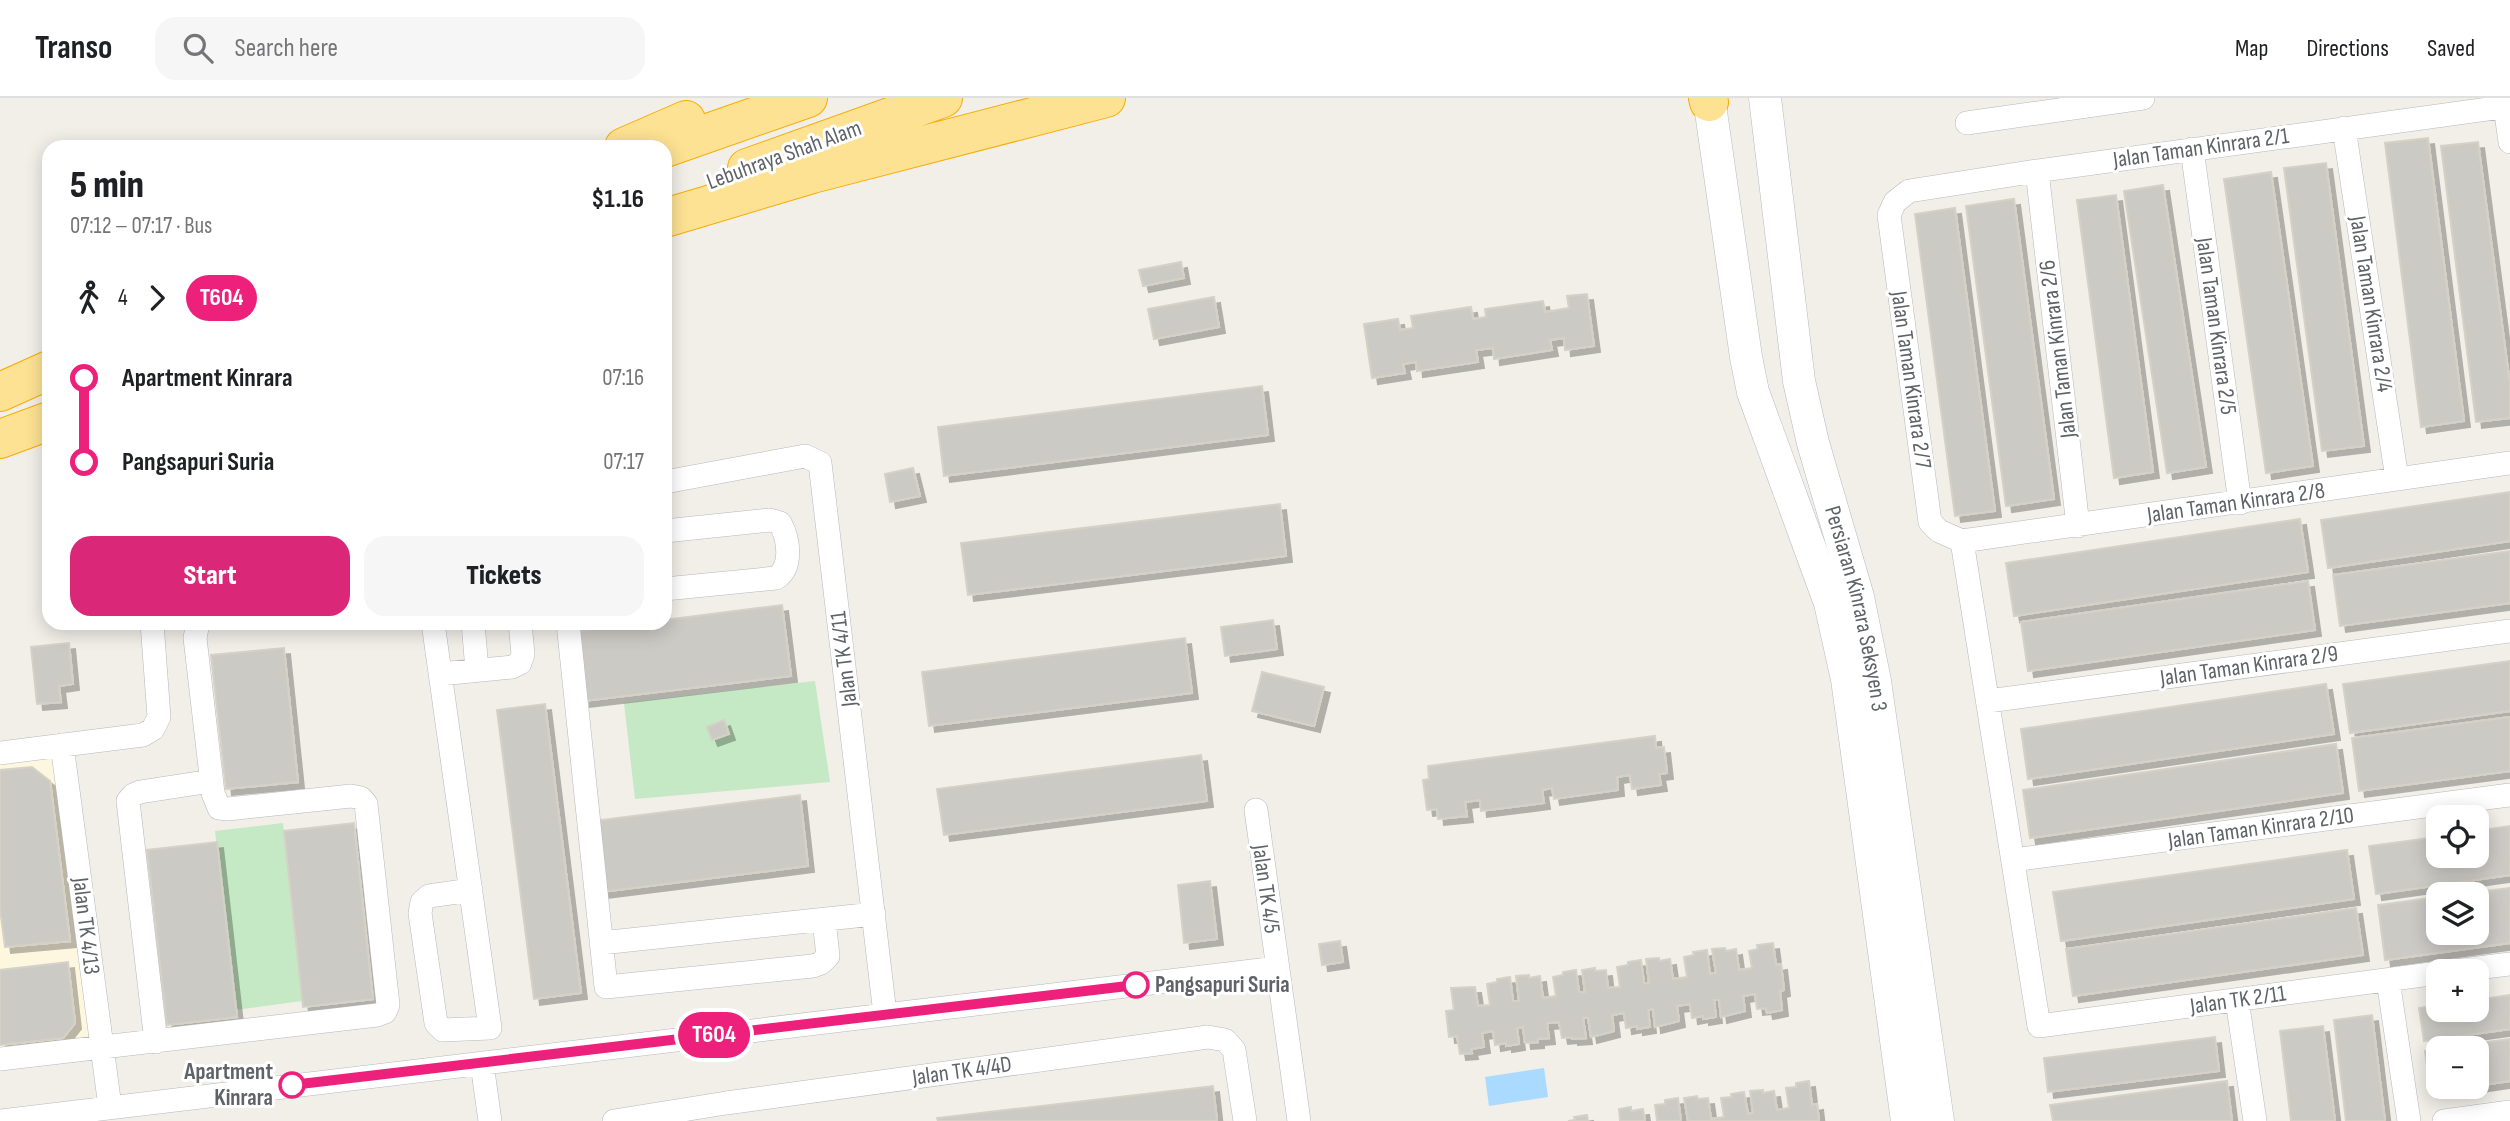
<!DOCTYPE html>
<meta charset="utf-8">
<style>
body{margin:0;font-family:"Sofia Sans Condensed",sans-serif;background:#f6f6f6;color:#202124;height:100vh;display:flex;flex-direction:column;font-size:26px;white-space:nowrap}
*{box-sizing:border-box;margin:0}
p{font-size:23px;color:#757577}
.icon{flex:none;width:38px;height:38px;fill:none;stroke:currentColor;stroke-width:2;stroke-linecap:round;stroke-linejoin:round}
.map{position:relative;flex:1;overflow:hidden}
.details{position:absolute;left:42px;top:42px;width:630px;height:490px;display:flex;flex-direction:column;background:#fff;border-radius:21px;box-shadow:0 4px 18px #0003}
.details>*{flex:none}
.badge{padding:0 14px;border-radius:23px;font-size:24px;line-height:46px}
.fabs{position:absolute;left:2426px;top:707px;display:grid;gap:14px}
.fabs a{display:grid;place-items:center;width:63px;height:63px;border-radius:14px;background:#fff;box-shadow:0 4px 18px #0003;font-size:35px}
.map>.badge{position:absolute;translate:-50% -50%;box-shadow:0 0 0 4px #fff}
.legs{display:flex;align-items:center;gap:10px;height:77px;padding:0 28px;font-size:23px}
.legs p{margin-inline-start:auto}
.head{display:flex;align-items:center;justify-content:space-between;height:119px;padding:0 28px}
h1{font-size:38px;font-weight:800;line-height:52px}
.button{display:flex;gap:14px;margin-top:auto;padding:14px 28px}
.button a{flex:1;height:80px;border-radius:21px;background:#db2777;color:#fff;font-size:28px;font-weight:800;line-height:80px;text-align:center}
.button a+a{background:#f6f6f6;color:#202124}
ul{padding:0 28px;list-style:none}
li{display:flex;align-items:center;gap:24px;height:84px;font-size:26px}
li i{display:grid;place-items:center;width:10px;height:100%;margin:0 9px;background:currentColor}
li i::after{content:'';width:18px;height:18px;margin:-9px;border:5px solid;border-radius:50%;background:#fff}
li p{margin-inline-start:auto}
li:first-child i{background:linear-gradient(#0000 50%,currentColor 0)}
li:last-child i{background:linear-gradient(currentColor 50%,#0000 0)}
header{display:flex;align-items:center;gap:42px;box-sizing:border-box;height:98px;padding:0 35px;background:#fff;border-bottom:2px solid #e0e0e0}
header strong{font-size:33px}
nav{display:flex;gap:38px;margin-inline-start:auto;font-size:24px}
.search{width:490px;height:63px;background:#f6f6f6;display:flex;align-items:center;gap:18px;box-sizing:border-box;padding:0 24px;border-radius:21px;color:#757577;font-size:26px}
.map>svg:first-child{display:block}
.commercial{fill:#fef7e0}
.green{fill:#c5e8c5}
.water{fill:#aadaff}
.building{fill:#cccac5;stroke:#d6d1c6;stroke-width:2;filter:url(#shadow)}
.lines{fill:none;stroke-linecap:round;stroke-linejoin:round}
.minor-casing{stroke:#b5b8bc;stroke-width:24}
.secondary-casing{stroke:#b6babf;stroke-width:33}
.motorway-casing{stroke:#f9ab00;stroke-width:40}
.minor{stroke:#fff;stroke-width:23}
.secondary{stroke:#fff;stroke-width:32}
.motorway{stroke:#fde293;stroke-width:38}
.line-1-casing{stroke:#fff;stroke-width:16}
.line-1{stroke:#ed207b;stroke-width:10}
.stop-1-dot{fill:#fff;stroke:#ed207b;stroke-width:3.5}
.labels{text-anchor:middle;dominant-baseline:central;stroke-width:6;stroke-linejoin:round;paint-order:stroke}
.street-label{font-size:23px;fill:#5f6368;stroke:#fff}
.stop-label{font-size:23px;font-weight:bold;fill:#5f6368;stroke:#fff;text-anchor:start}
</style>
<header>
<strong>Transo</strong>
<div class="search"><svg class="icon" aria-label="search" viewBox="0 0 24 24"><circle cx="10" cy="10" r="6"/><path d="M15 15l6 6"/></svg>Search here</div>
<nav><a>Map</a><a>Directions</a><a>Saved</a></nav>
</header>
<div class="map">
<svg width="2510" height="1023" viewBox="0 0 2510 1023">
<defs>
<filter id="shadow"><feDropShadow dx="6" dy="6" stdDeviation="0" flood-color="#0004"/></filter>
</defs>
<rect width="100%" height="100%" fill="#f1efe8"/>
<path class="commercial" d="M52,656L92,944L0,954V662Z"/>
<path class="green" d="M815,583L830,684L635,701L624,605Z
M283,725L302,903L236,912L215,733Z"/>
<path class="water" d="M1544,970L1548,999L1489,1008L1485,979Z"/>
<path class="building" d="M2428,40L2464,323L2421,329L2385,45Z
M2478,44L2510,287V320L2476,324L2441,48Z
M2326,65L2364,348L2322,353L2284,70Z
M2271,74L2313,368L2266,375L2224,81Z
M2163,87L2206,369L2167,375L2124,93Z
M2116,97L2153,374L2114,380L2077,102Z
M2014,101L2054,401L2006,408L1966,108Z
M1955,110L1995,413L1955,418L1915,116Z
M1181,164L1184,180L1143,188L1139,172Z
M1587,196L1594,248L1565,252L1564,240L1550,242L1552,252L1494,261L1493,250L1476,252L1478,264L1417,273L1416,264L1403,266L1405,275L1372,280L1364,226L1398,221L1400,232L1413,230L1411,218L1471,209L1473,221L1486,219L1485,211L1543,203L1545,214L1569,210L1567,198Z
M1214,199L1219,229L1154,241L1148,211Z
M1262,288L1268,337L944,378L938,329Z
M913,370L920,398L890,404L885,376Z
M2510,394V443L2328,470L2321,422Z
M1280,406L1286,458L968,497L961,445Z
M2300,421L2308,474L2014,518L2006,465Z
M2510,453V505L2340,528L2333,477Z
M2308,483L2315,532L2028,573L2021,524Z
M782,507L791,578L584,603L576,533L637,525H665V522Z
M1273,522L1277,551L1225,558L1221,529Z
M1185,540L1192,595L929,628L922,574Z
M69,545L73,586L59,588L61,604L37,606L31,549Z
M284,550L298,684L226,691L211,557Z
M2510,563V613L2350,635L2343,586Z
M1262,574L1324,589L1314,628L1252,613Z
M2326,586L2334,636L2028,681L2021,631Z
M545,606L581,895L534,901L497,612Z
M2510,619V673L2359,693L2352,640Z
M724,622L729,636L712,642L707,629Z
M1655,638L1656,650L1664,649L1667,675L1659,676L1661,687L1632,691L1630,677L1617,679L1618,692L1554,701L1552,690L1542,692L1544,705L1481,713L1480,702L1465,704L1467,718L1438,721L1437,711L1427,712L1423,682L1429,681L1428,668Z
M2336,646L2343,695L2030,740L2023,692Z
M1201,657L1207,703L944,737L937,691Z
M32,669L50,683L70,843L5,849L0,811V672Z
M800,697L808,768L602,794L593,723Z
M354,725L373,901L303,909L284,733Z
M2510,728V777L2376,796L2369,748L2438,739V758H2476V733Z
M217,744L237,919L167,927L147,752Z
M2347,752L2354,801L2061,843L2053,794Z
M1210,783L1217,841L1184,845L1178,787Z
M2510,790V845L2385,862L2378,807L2438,799V835H2476V796H2460Z
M2356,810L2363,857L2073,898L2066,851Z
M1340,843L1343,864L1322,867L1319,846Z
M1773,845L1776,867L1781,866L1784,892L1780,893L1782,912L1767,915L1766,910L1757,911L1755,896L1743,898L1745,913L1721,919L1719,902H1714L1716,919L1703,921V918L1692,920L1690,906L1677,908L1679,923L1655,929L1653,911L1648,912L1650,929L1637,931V928L1626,930L1624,915L1612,917L1614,933L1591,939L1588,920H1583L1586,940L1572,941V939L1562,940L1559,924L1547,925L1549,940L1538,941V944L1525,945L1523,929L1517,930L1519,946L1506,948V945L1495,947L1493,933L1482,935L1484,949L1471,951L1472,955L1460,956L1457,938L1449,939L1446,913L1454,912L1451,890L1475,889L1478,908L1490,907L1487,886L1497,884V881L1510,879L1513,903H1519L1516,878L1529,877V880L1540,878L1543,900L1556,898L1553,879L1563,877V874L1576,872L1579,894H1585L1582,872L1595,870V873L1606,872L1608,890L1620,889L1617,869L1628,867V864L1641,862L1644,885H1649L1646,861L1659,860V863L1670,861L1673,881L1687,879L1684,859L1694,857L1693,854L1707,852L1710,876L1716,875L1712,851L1725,850L1726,853L1736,851L1739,872L1752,870L1749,853L1758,851L1757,847Z
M68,864L75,925L63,940L0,947V872Z
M2510,897V931L2424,943L2419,910L2438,907V912H2476V902Z
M2372,917L2385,1023H2346L2334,922Z
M2323,928L2335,1023H2291L2280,933Z
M2215,939L2219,973L2048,994L2044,960Z
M2510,941V983L2476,988V950H2442Z
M2438,951V989H2469L2431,994L2425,953Z
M1809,983L1812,1007L1817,1006L1819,1023H1688L1684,1000L1697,998L1698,1001L1708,1000L1711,1021L1724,1019L1721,1000L1732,999L1731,996L1744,994L1748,1016L1753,1015L1750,993L1763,992V995L1774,993L1777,1012L1789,1010L1786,990L1796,989V985Z
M2227,983L2232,1023H2053L2050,1007Z
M1213,988L1217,1023H938L937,1020Z
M1678,1000L1681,1023H1657L1655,1007L1665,1006V1002Z
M1631,1009V1013L1643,1011L1645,1023H1620L1619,1011Z
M1587,1017L1588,1023H1568L1575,1022L1574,1019Z"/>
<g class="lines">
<g class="minor-casing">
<path id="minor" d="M2505,8L2510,44
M1967,25L2143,0
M2344,30L2397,381
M2192,51L2240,405
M2037,73L2078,428
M665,384L805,358L820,365L885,916
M665,433L770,422L780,425C789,441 793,469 776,480L665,491
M1962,443L1939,433L1930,424L1889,117L1895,104L1909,93L2037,73L2510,8
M1962,443L2039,928L2438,875
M1962,443L2510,365
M433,525L490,930L443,932L436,925L420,815L422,804L429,798L471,792
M473,525L477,572
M568,525L606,889L813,868L821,865L828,858L824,822
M440,576L512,569L520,565L523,556L520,525
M1988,603L2510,533
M62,647L110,1009
M0,655L143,637L153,631L159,619L152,525
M1256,712L1299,1023
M2013,762L2510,697
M601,845L874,816
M2454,873L2510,866
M2388,882L2409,1023
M2237,902L2255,1023
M156,944L128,703L133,697L140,694L211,683
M0,961L377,917L385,914L388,907L366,706L361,700L351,698L228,711L219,710L213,695L195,540L198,525
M482,966L490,1023
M0,1023L1277,870
M614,1023L726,1005L1208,939L1225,942L1234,952L1245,1023
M2444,1023L2510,1014"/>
</g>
<g class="secondary-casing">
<g id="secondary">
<path d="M1709,0L1746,259L1753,294L1830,505L1847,581L1907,1023"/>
<path id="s1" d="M1765,0L1799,283L1813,345L1858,499L1875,583L1938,1023"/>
</g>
</g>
<g class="motorway-casing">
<path id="motorway" d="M1708,0L1709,4
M624,49L686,22
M665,50L808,0
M747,70L943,0
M665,120L812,76L1106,0
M0,294L49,272
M0,341L49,323"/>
</g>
<use href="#minor" class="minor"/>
<use href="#secondary" class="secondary"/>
<use href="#motorway" class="motorway"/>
</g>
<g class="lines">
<g class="line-1-casing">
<path id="line-1" d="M292,987L1136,887"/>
</g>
<use href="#line-1" class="line-1"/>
</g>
<g class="stop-1-dot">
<circle cx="1136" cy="887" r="12"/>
<circle cx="292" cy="987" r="12"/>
</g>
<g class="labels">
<g class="street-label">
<text transform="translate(2201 50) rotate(-8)">Jalan Taman Kinrara 2/1</text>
<text transform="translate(784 57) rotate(-20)">Lebuhraya Shah Alam</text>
<text transform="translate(2371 206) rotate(81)">Jalan Taman Kinrara 2/4</text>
<text transform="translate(2216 228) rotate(82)">Jalan Taman Kinrara 2/5</text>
<text transform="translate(2058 251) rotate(-97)">Jalan Taman Kinrara 2/6</text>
<text transform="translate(1911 282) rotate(82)">Jalan Taman Kinrara 2/7</text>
<text transform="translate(2236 405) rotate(-8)">Jalan Taman Kinrara 2/8</text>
<text stroke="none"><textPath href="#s1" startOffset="520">Persiaran Kinrara Seksyen 3</textPath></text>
<text transform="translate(844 561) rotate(-97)">Jalan TK 4/11</text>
<text transform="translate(2249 568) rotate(-8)">Jalan Taman Kinrara 2/9</text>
<text transform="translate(2261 730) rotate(-8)">Jalan Taman Kinrara 2/10</text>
<text transform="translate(1266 791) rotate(82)">Jalan TK 4/5</text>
<text transform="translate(86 828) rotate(83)">Jalan TK 4/13</text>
<text transform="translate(2238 902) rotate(-8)">Jalan TK 2/11</text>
<text transform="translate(962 973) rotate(-8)">Jalan TK 4/4D</text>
</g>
<g class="stop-label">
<text x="1155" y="887">Pangsapuri Suria</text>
<text x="273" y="974" text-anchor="end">Apartment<tspan x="273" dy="26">Kinrara</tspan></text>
</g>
</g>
</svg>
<div class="fabs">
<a><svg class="icon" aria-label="locate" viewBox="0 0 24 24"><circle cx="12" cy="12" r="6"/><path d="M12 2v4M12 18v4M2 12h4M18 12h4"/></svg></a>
<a><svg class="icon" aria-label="layers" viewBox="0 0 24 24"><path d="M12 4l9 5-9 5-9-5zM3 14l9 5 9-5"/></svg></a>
<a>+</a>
<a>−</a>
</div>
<b class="badge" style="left:714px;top:937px;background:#ed207b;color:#fff">T604</b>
<section class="details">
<div class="head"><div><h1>5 min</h1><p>07:12 – 07:17 · Bus</p></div><b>$1.16</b></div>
<div class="legs"><svg class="icon" aria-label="walk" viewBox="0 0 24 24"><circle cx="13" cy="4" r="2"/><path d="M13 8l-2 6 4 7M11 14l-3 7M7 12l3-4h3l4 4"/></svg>4<svg class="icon" aria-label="forward" viewBox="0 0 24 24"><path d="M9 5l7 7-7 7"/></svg><b class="badge" style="background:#ed207b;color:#fff">T604</b></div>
<ul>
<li><i style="color:#ed207b"></i><b>Apartment Kinrara</b><p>07:16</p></li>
<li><i style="color:#ed207b"></i><b>Pangsapuri Suria</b><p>07:17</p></li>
</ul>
<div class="button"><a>Start</a><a>Tickets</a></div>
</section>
</div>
